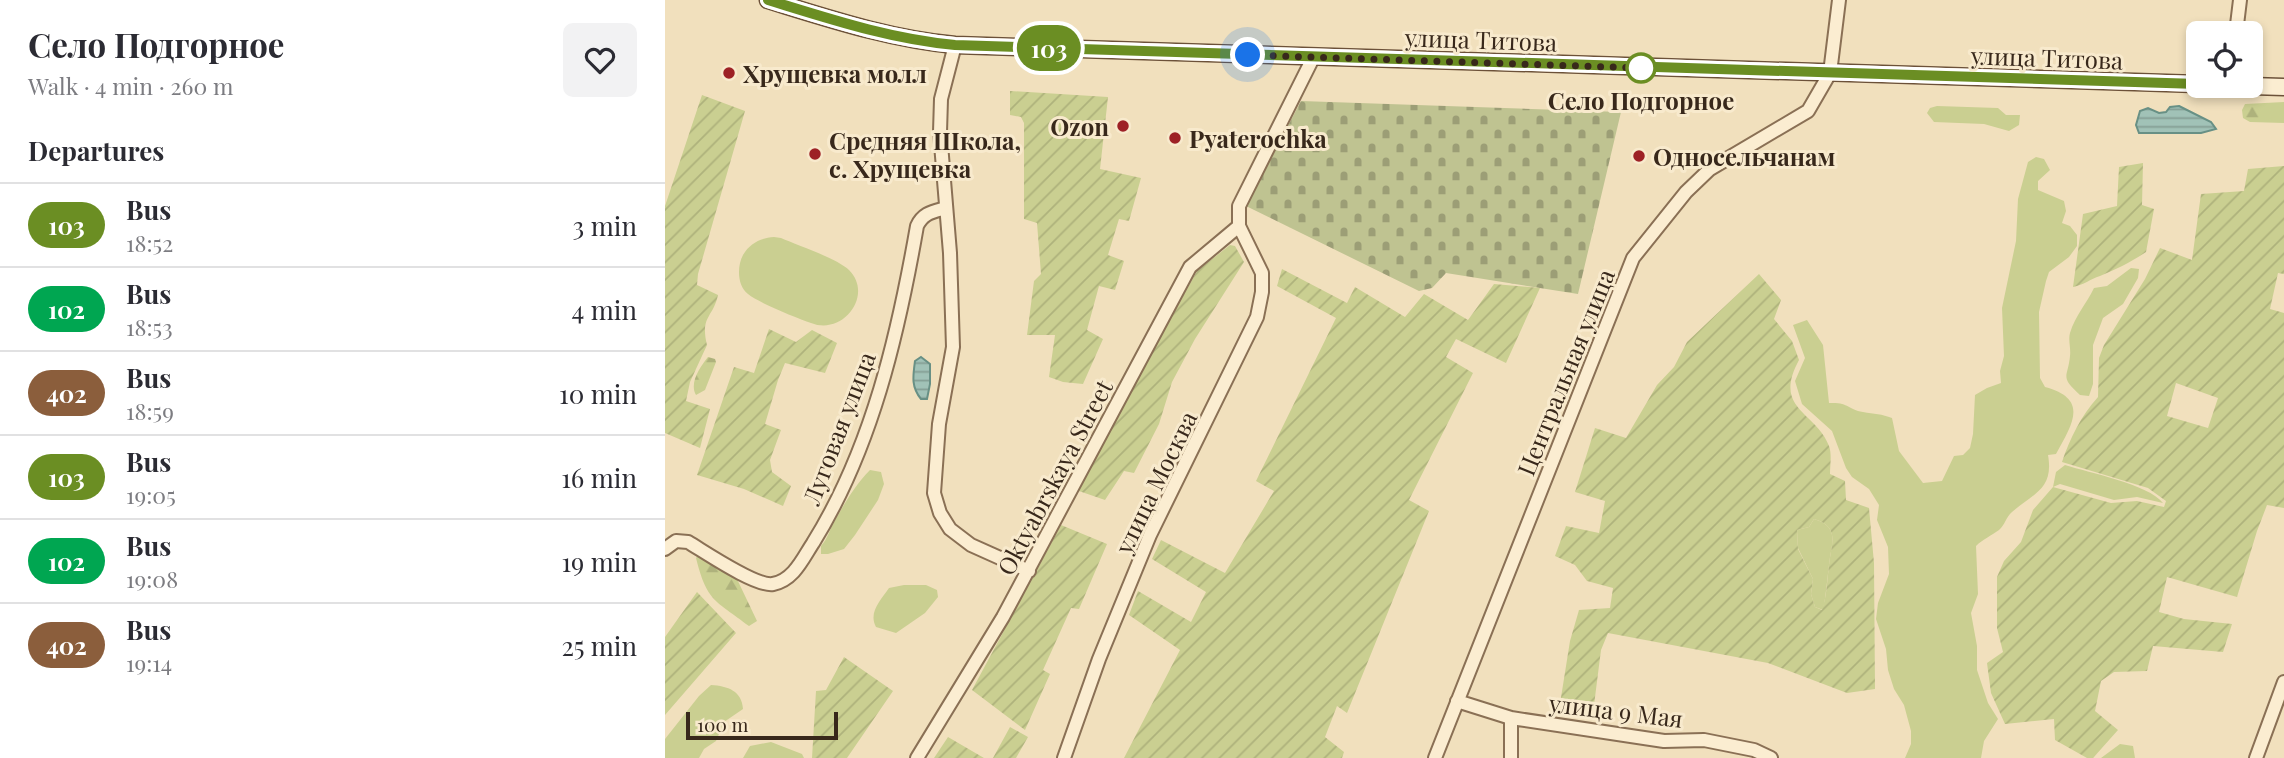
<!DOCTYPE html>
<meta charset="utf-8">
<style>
body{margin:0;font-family:"Playfair Display",serif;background:#f2f2f3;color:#2b2b33;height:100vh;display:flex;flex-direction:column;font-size:26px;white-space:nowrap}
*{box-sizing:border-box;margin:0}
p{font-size:23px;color:#7c7c81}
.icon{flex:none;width:38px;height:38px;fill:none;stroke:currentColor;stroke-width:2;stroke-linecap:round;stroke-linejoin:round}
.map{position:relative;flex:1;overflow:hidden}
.drawer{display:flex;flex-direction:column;background:#fff;width:665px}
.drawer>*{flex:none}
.badge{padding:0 14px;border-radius:23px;font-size:24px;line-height:46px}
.fabs{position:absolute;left:1521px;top:21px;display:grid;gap:14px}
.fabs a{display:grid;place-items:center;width:77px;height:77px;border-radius:10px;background:#fff;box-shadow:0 4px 10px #0003;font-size:35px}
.scale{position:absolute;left:21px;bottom:18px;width:152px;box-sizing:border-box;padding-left:7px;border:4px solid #38281b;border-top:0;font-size:19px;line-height:24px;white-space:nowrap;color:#38281b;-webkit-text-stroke:5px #f8eacd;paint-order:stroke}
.you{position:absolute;width:35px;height:35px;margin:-18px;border:5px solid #fff;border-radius:50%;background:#1a73e8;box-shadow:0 0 0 10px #1a73e833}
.map>.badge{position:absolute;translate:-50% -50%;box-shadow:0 0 0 4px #fff}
h2{padding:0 28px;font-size:26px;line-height:63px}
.round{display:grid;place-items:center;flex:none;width:74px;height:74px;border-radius:10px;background:#f2f2f3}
.overview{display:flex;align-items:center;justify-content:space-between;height:119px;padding:0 28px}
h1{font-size:33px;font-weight:700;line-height:52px}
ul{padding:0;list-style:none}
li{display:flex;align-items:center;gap:21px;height:84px;padding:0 28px;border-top:2px solid #e1e1e2}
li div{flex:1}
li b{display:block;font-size:26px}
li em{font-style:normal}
li .badge{min-width:77px;font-weight:700;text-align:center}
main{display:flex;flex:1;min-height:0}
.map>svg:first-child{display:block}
.grass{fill:#cacf91}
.forest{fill:url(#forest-firs)}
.cemetery{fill:url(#cemetery-stones)}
.garden{fill:url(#garden-furrows);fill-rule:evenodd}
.water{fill:url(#water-rules);stroke:#689085;stroke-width:2}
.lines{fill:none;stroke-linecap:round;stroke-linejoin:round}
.minor-casing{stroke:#8a7055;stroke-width:16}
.secondary-casing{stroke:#6c5139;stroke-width:19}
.minor{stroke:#fbedd1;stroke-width:12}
.secondary{stroke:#fbedd1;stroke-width:16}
.line-casing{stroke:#fff;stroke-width:16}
.line{stroke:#6b8e23;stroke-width:10}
.walk{stroke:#38281b;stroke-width:7;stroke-dasharray:0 12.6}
.stop-dot{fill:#fff;stroke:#6b8e23;stroke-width:3.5}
.poi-dot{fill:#9d2125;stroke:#f8eacd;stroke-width:2.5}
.labels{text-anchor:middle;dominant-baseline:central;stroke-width:6;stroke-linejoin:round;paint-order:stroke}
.street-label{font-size:24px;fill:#38281b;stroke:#f8eacd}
.poi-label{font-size:24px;font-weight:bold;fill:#38281b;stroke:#f8eacd;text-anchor:start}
.stop-label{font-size:24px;font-weight:bold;fill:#38281b;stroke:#f8eacd}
</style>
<main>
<section class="drawer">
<div class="overview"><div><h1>Село Подгорное</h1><p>Walk · 4 min · 260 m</p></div><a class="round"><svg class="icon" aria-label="heart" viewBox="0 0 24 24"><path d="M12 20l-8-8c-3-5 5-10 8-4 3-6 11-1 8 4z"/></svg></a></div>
<h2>Departures</h2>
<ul>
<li><span class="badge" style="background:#6b8e23;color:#fff">103</span><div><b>Bus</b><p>18:52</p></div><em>3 min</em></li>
<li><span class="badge" style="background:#00a651;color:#fff">102</span><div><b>Bus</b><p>18:53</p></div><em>4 min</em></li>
<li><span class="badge" style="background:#8b5e3c;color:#fff">402</span><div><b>Bus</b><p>18:59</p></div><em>10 min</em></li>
<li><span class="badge" style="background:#6b8e23;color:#fff">103</span><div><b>Bus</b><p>19:05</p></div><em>16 min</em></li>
<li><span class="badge" style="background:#00a651;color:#fff">102</span><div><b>Bus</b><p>19:08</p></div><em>19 min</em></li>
<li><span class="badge" style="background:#8b5e3c;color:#fff">402</span><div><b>Bus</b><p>19:14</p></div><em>25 min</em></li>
</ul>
</section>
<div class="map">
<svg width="1619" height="758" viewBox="0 0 1619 758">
<defs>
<pattern id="forest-firs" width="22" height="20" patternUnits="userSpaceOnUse" patternTransform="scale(1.75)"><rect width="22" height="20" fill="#cacf91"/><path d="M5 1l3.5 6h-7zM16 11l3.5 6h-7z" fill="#aeb27c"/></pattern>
<pattern id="cemetery-stones" width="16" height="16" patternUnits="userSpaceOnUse" patternTransform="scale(1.75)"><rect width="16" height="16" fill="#bfc391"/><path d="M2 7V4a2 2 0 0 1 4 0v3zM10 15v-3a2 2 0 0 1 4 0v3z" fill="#9c9e76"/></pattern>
<pattern id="garden-furrows" width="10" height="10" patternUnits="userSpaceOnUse" patternTransform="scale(1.75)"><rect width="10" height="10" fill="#cacf91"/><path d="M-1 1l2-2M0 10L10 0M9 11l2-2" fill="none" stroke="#aeb27c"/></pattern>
<pattern id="water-rules" width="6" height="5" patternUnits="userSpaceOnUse" patternTransform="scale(1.75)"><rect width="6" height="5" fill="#a1c2b7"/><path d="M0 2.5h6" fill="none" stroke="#849e94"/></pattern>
</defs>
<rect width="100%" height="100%" fill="#f1e0bd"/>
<path class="grass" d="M1272,106L1333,108L1341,115H1355L1354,125L1344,131L1319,124L1269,122L1262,113L1265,108Z
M1371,157L1379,159L1385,170L1373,181V190L1399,201L1401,211L1397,223L1405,226L1412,235V246L1404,257L1384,272L1381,281L1374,312L1375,378L1380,387C1424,399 1408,423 1391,454L1383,455C1389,489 1369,493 1347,512C1341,517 1340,525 1334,530C1326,536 1318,539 1311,546L1313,594L1306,613L1312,646V670L1323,703L1333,719L1319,741L1316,758H1240L1246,744V731L1239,705L1229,689L1223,670L1221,649L1211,619L1213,603L1224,574L1223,547L1212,520L1214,505L1204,489L1187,477L1181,468L1167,431L1137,404L1130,381L1140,358L1128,325L1142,320L1158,345L1164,403C1184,402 1182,409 1198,412C1209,414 1217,414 1227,418L1234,451L1258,483L1277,481L1289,456L1298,455L1305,448L1308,434L1310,395L1322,388L1336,383L1335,371L1339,356L1337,308L1351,241L1353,199L1363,162Z
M109,237L116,238C132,245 173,259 184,270C209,295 178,336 146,323C132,318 94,303 83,294C72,286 72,266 78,255C85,243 96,238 109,237Z
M1466,268L1474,269L1473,278L1458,304L1438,318L1428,345V384L1424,396L1415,395C1394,376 1403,378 1405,356C1406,348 1403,340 1405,333C1410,316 1422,303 1429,288L1442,286Z
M1400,465C1425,473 1483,484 1498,503L1472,497L1449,500L1395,484L1388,487L1391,472Z
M205,470L216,472L219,484L213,500L190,535L179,549L163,554H156V546C163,538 164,531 169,522C180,503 190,485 205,470Z
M1149,519C1176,527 1166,544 1164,565C1162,581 1161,595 1158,610L1150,607L1146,594L1148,579L1133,548L1132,530L1144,527Z
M239,585H261L272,590L273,597L260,613L231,633L211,627C203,612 216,600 224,588Z
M46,685C63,686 77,691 78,709L59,722L51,741L39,749L34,758H0V739L34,696Z
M106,742L137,754L139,758H78L85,746Z
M1455,744L1468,746L1470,758H1436Z"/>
<path class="forest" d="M1619,102V123L1585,122L1578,118L1577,110L1580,104Z
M43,357L50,359L51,362L40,390L31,395C24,383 35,367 43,357Z
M34,554L71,577L92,621L84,626C50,600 42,602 31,558Z"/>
<path class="cemetery" d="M636,101L956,112L913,294L781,273L767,288L754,291L581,206Z"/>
<path class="garden" d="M345,91L443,97L435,169L476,178L464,221L454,219L443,255L459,261L450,290L434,286L422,330L438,339L418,384L398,382L384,377L390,335H362L369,281L376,274L372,223L359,219V123L356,117L345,115Z
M37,95L80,111L33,274L32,285L53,295C48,318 35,316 42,345L25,382L21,401L45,409L35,448L0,433V206Z
M1478,163L1477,205L1489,209L1481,252C1466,262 1452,269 1435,276C1425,279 1419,285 1408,287L1418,214L1452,206L1454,167Z
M1619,166V274L1613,273L1605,309L1619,313V508L1602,505L1592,531L1572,597L1502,577L1494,612L1519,619L1567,624L1558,652L1488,646L1482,671L1449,672L1436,681L1430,711L1453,730L1428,758H1422L1390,740L1389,719L1340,724L1326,693L1322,663L1338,652L1332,628V577L1339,561L1356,542L1368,510L1388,487L1446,503L1472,501L1499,507L1501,501L1483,488L1397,462C1405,438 1416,416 1433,397L1434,358L1439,345L1480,279L1495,248L1527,260L1536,194L1579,191L1583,169ZM1511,383L1553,398L1543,428L1502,416Z
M565,245L570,246L579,262L530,339L507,382L494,424L469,473L459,471L440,500L411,490L532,271Z
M617,269L682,303L690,287L740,317L759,294L803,320L829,284L875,288L841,363L791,339L781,357L808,373L744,500L764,511L682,713L672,706L660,737L679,752L677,758H459L515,650L464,615L473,591L526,622L541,592L487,559L496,540L560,573L609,491L591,481L671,318L612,286Z
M1094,274L1116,300L1109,319L1127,341L1134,360C1107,410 1151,411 1164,446C1167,454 1165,466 1165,474L1180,481L1181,500L1204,508L1209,563L1210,689L1182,693L1103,663L943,633L936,650L928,713L894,710L905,641L914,610L945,608L948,588L922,581L910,565L890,556L901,526L934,533L940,501L910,492L930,428L961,438L992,385L1009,367L1022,342ZM1149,519C1176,527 1166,544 1164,565C1162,581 1162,595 1157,610L1150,607L1146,594L1148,579L1133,549L1132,530L1144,527Z
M104,329L131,342L147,330L172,343L160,373L120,363L113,380L100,424L116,430L105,460L107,472L126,486L118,506L79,489L32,475L69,367L89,373Z
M396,525L442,544L414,609L406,608L378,670L385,674L360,730L307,690Z
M32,592L71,633L0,715V637Z
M179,657L228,691L182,758H147L151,691L161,690Z
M345,727L363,737L351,758H328Z
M283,737L319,758H269Z"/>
<path class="water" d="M1514,106L1546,122L1551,129L1536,133H1474L1471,125L1475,111L1483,108L1494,113L1501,112L1505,107Z
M256,357L265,364V384L262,399H256C246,387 248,376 250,361Z"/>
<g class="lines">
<g class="minor-casing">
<path id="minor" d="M1571,33L1575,0
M290,45L276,99L275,132L285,253L288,347L274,424L269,493L275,513L285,529L306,545L364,571
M0,549L11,541L23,542C40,552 91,587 108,584C129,580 138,558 148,543C207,448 233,335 252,226C258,213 267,212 281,208
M792,701L846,718L999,741L1039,740L1089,750L1106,758
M846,718V758
M252,758L338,617L525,267L574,226
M399,758L434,659L485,535L592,317L597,292V273L574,226V206L649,56
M770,758L968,258L1021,192L1045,169L1143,111L1165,73L1174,0
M1591,758L1619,682"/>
</g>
<g class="secondary-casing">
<path id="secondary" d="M103,0C165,19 225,39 290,45L1533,84
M1586,86L1619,87"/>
</g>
<use href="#minor" class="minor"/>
<use href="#secondary" class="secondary"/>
</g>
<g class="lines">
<g class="line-casing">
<path id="line" d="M103,0C165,19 225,39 290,45L1533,84"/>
</g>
<use href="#line" class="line"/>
<path class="walk" d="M583,55L976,68"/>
</g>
<circle class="stop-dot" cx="976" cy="68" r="14"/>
<g class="poi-dot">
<circle cx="64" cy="73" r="7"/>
<circle cx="458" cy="126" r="7"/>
<circle cx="510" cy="138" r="7"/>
<circle cx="150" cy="154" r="7"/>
<circle cx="974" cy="156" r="7"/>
</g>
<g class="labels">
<g class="street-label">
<text transform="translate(816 39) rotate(2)">улица Титова</text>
<text transform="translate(1382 57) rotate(2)">улица Титова</text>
<text transform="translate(900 372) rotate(-68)">Центральная улица</text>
<text transform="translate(173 428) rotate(-69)">Луговая улица</text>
<text transform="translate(389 477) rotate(-62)">Oktyabrskaya Street</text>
<text transform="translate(490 482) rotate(-64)">улица Москва</text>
<text transform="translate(951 710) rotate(7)">улица 9 Мая</text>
</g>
<g class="poi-label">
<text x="78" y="73">Хрущевка молл</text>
<text x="444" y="126" text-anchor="end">Ozon</text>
<text x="524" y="138">Pyaterochka</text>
<text x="164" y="140">Средняя Школа,<tspan x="164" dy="28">с. Хрущевка</tspan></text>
<text x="988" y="156">Односельчанам</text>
</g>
<g class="stop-label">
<text x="976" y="100">Село Подгорное</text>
</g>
</g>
</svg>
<div class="fabs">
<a><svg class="icon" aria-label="locate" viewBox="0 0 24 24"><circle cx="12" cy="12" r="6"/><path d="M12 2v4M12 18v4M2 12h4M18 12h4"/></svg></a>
</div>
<div class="scale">100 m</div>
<div class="you" style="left:583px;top:55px"></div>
<b class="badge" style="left:384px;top:48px;background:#6b8e23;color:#fff">103</b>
</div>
</main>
